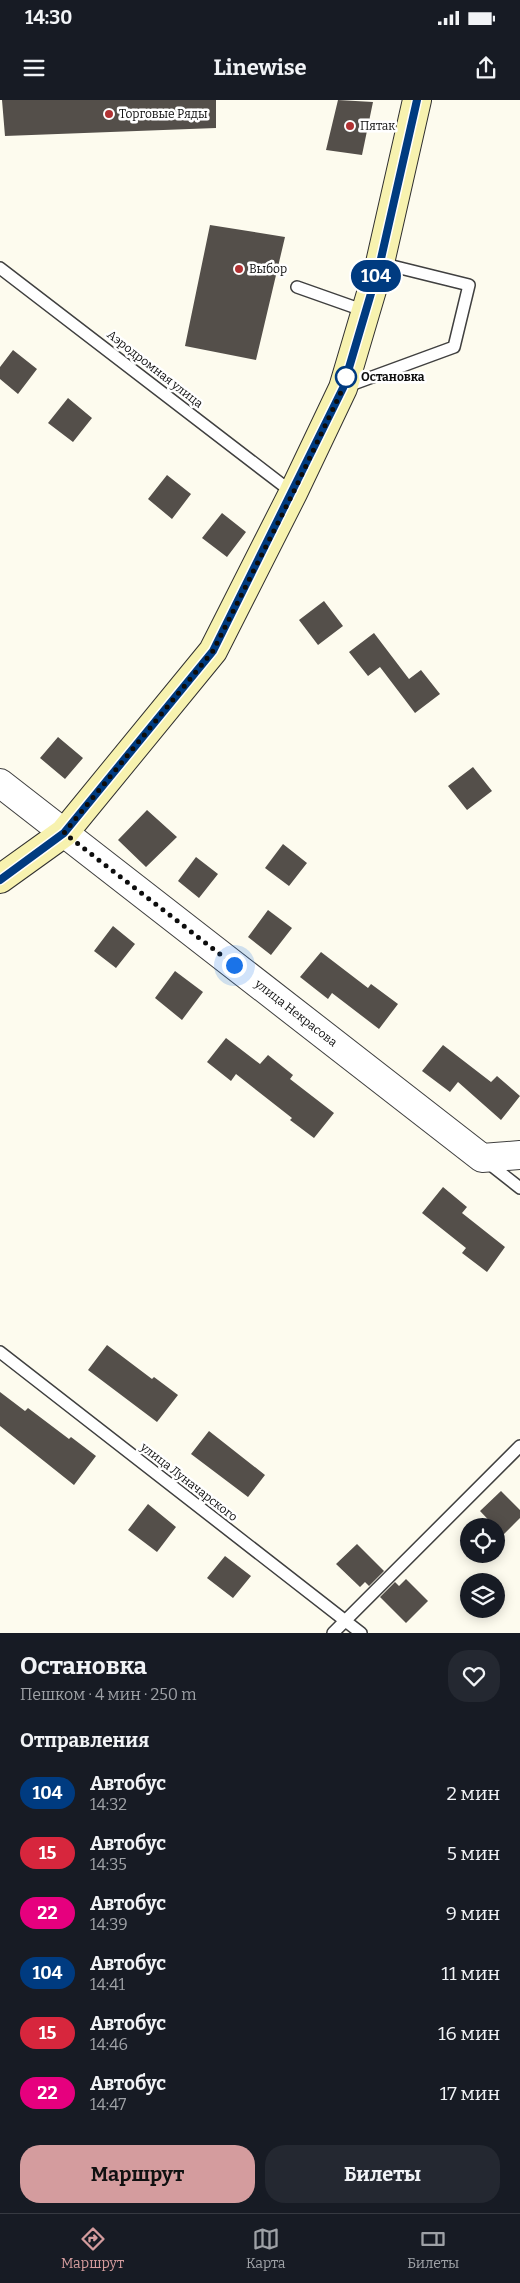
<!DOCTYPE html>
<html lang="ru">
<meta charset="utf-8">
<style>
body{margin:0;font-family:Bitter,serif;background:#242831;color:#f1f3f6;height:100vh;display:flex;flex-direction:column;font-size:19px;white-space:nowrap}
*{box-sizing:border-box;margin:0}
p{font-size:16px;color:#9ea1a6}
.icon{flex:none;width:28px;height:28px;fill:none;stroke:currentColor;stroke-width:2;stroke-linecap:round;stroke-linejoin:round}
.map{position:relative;height:1533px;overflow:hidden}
.panel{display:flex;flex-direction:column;background:#171b24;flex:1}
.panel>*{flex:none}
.badge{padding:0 10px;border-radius:16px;font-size:18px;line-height:32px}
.tools{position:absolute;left:460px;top:1418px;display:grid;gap:10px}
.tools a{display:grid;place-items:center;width:45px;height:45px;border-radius:50%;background:#171b24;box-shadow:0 2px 12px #0003;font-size:25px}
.you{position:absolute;width:25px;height:25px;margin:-12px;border:4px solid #fff;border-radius:50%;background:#1a73e8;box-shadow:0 0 0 8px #1a73e833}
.map>.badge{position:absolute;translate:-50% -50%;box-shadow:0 0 0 2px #fff}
h2{padding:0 20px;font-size:19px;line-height:45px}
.round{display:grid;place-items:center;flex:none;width:52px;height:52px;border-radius:20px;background:#242831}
.head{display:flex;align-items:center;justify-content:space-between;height:85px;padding:0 20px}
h1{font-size:24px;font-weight:700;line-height:38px}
.action{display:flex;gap:10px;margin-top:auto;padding:10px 20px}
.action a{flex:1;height:58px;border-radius:20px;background:#d49c9e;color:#111;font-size:20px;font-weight:700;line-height:58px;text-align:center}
.action a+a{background:#242831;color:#f1f3f6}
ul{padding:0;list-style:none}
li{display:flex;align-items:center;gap:15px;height:60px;padding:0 20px}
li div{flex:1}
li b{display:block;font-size:19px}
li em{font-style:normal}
li .badge{min-width:55px;font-weight:700;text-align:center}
.status{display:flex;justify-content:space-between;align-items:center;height:35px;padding:0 25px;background:#171b24;direction:ltr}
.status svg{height:14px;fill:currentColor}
header{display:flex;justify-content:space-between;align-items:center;height:65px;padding:0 20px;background:#171b24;font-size:22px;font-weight:700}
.menu{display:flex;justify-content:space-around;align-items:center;height:70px;border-top:1px solid #363941;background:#171b24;font-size:14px;color:#9ea1a6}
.menu a{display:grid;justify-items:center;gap:2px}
.menu .current{color:#d49c9e}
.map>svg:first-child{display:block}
.building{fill:#544f4a}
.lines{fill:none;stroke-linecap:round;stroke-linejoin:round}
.service-casing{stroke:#404040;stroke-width:14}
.tertiary-casing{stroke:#404040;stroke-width:30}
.secondary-casing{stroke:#2f2f2f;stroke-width:30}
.service{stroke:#fff;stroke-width:11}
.tertiary{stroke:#fff;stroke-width:28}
.secondary{stroke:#f7f2af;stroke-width:28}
.line-casing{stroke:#fff;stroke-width:11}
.line{stroke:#003b80;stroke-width:8}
.walk{stroke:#0d0d0d;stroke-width:5;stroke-dasharray:0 9}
.poi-dot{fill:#b03233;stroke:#fff;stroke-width:2}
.stop-dot{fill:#fff;stroke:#003b80;stroke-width:2.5}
.labels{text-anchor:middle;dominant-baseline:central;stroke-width:5;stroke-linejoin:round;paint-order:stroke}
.poi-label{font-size:12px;fill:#0d0d0d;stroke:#fff;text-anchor:start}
.street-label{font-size:12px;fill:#0d0d0d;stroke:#fff}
.stop-label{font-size:12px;font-weight:bold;fill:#0d0d0d;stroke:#fff;text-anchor:start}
</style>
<div class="status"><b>14:30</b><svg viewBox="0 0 49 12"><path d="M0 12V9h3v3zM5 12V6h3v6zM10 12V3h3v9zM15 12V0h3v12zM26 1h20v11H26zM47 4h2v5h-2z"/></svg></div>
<header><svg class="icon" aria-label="menu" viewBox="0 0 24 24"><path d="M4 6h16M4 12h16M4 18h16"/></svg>Linewise<svg class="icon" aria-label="share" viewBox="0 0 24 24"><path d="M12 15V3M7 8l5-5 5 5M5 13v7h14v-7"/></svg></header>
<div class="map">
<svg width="520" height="1533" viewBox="0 0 520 1533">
<rect width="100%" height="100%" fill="#fdfbee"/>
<path class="building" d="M2,0H216V28L5,36Z
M338,0L373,2L362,55L326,50Z
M210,125L285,137L256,260L185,246Z
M13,250L37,269L18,294L0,279V267Z
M68,298L92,318L73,342L48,323Z
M167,375L191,394L172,419L148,399Z
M222,413L246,432L227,457L202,438Z
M324,501L343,526L318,545L299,520Z
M374,533L409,579L421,570L440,594L415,613L380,567L368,576L349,552Z
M58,637L83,658L65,679L40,658Z
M473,667L492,691L467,710L448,686Z
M147,710L177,737L146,767L118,740Z
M283,744L307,763L289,786L265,768Z
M196,757L218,774L199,798L178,781Z
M268,810L292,828L271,855L248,837Z
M113,826L135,844L116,868L94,851Z
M321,852L368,888L371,884L398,904L379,929L332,893L328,899L300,877Z
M175,871L203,892L182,920L155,898Z
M226,938L260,964L268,955L293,975L290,979L334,1013L314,1038L290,1020L292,1018L236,974L231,981L207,962Z
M443,945L491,982L497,976L520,996L501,1020L458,982L450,992L422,971Z
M443,1087L467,1107L462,1113L505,1147L487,1172L462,1153L466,1148L422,1113Z
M107,1245L152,1279L154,1277L178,1295L157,1322L88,1270Z
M0,1292L25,1311L28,1308L69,1339L71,1337L96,1356L74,1385L0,1326Z
M209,1331L265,1375L248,1397L191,1354Z
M501,1391L520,1410V1418L503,1435L480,1411Z
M148,1404L176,1427L157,1452L128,1430Z
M357,1444L384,1471L369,1486L365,1482L360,1487L336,1464Z
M225,1456L251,1476L233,1498L207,1478Z
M406,1479L428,1501L406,1523L380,1497L395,1482L399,1486Z"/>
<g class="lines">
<g class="service-casing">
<path id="service" d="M0,168L293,393
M297,187L365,211
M345,287L454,247L469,185L380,163
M487,1062L520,1088
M0,1252L361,1533
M333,1533L520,1346"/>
</g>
<g class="tertiary-casing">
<path id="tertiary" d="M0,683L482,1058L520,1055"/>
</g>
<g class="secondary-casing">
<path id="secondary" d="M0,779L64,733L213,551L293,393L343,288L380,163L417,0"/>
</g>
<use href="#service" class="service"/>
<use href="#tertiary" class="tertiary"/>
<use href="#secondary" class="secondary"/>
</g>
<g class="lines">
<g class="line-casing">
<path id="line" d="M0,780L64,733L213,551L343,288L380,163L417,0"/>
</g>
<use href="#line" class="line"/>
<path class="walk" d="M234,865L64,733L213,551L293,393L343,288L348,269L346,277"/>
</g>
<g class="poi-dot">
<circle cx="109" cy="14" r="5"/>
<circle cx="350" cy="26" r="5"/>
<circle cx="239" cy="169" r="5"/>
</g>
<circle class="stop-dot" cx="346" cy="277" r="10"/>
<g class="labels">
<g class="poi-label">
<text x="119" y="14">Торговые Ряды</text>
<text x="360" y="26">Пятак</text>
<text x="249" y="169">Выбор</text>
</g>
<g class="street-label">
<text transform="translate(155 269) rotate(38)">Аэродромная улица</text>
<text transform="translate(296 913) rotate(38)">улица Некрасова</text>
<text transform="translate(189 1382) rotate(38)">улица Луначарского</text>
</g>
<g class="stop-label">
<text x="361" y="277">Остановка</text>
</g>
</g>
</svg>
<div class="tools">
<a><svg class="icon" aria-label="locate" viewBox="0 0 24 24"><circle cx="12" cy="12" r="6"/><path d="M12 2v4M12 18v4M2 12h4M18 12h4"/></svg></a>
<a><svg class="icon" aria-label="layers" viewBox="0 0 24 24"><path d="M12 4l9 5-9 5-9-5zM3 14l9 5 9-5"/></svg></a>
</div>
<div class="you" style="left:234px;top:865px"></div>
<b class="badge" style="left:376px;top:176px;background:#003b80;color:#fff">104</b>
</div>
<section class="panel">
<div class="head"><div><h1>Остановка</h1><p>Пешком · 4 мин · 250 m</p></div><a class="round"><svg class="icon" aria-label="heart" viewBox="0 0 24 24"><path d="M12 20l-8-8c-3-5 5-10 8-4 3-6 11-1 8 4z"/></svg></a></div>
<h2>Отправления</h2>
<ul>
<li><span class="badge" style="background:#003b80;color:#fff">104</span><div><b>Автобус</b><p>14:32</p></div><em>2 мин</em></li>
<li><span class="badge" style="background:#d7263d;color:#fff">15</span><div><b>Автобус</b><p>14:35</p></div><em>5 мин</em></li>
<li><span class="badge" style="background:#e6007e;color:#fff">22</span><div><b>Автобус</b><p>14:39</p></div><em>9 мин</em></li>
<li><span class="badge" style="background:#003b80;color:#fff">104</span><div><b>Автобус</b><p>14:41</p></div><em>11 мин</em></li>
<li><span class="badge" style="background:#d7263d;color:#fff">15</span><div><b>Автобус</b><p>14:46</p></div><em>16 мин</em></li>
<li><span class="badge" style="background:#e6007e;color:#fff">22</span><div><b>Автобус</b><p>14:47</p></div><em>17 мин</em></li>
</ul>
<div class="action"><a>Маршрут</a><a>Билеты</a></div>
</section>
<nav class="menu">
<a class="current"><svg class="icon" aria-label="directions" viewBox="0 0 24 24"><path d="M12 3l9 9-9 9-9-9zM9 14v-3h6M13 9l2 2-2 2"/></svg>Маршрут</a>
<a><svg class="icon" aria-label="map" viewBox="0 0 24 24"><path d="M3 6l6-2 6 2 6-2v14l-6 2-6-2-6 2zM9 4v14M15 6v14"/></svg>Карта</a>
<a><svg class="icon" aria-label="tickets" viewBox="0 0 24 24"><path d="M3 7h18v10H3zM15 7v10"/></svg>Билеты</a>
</nav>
